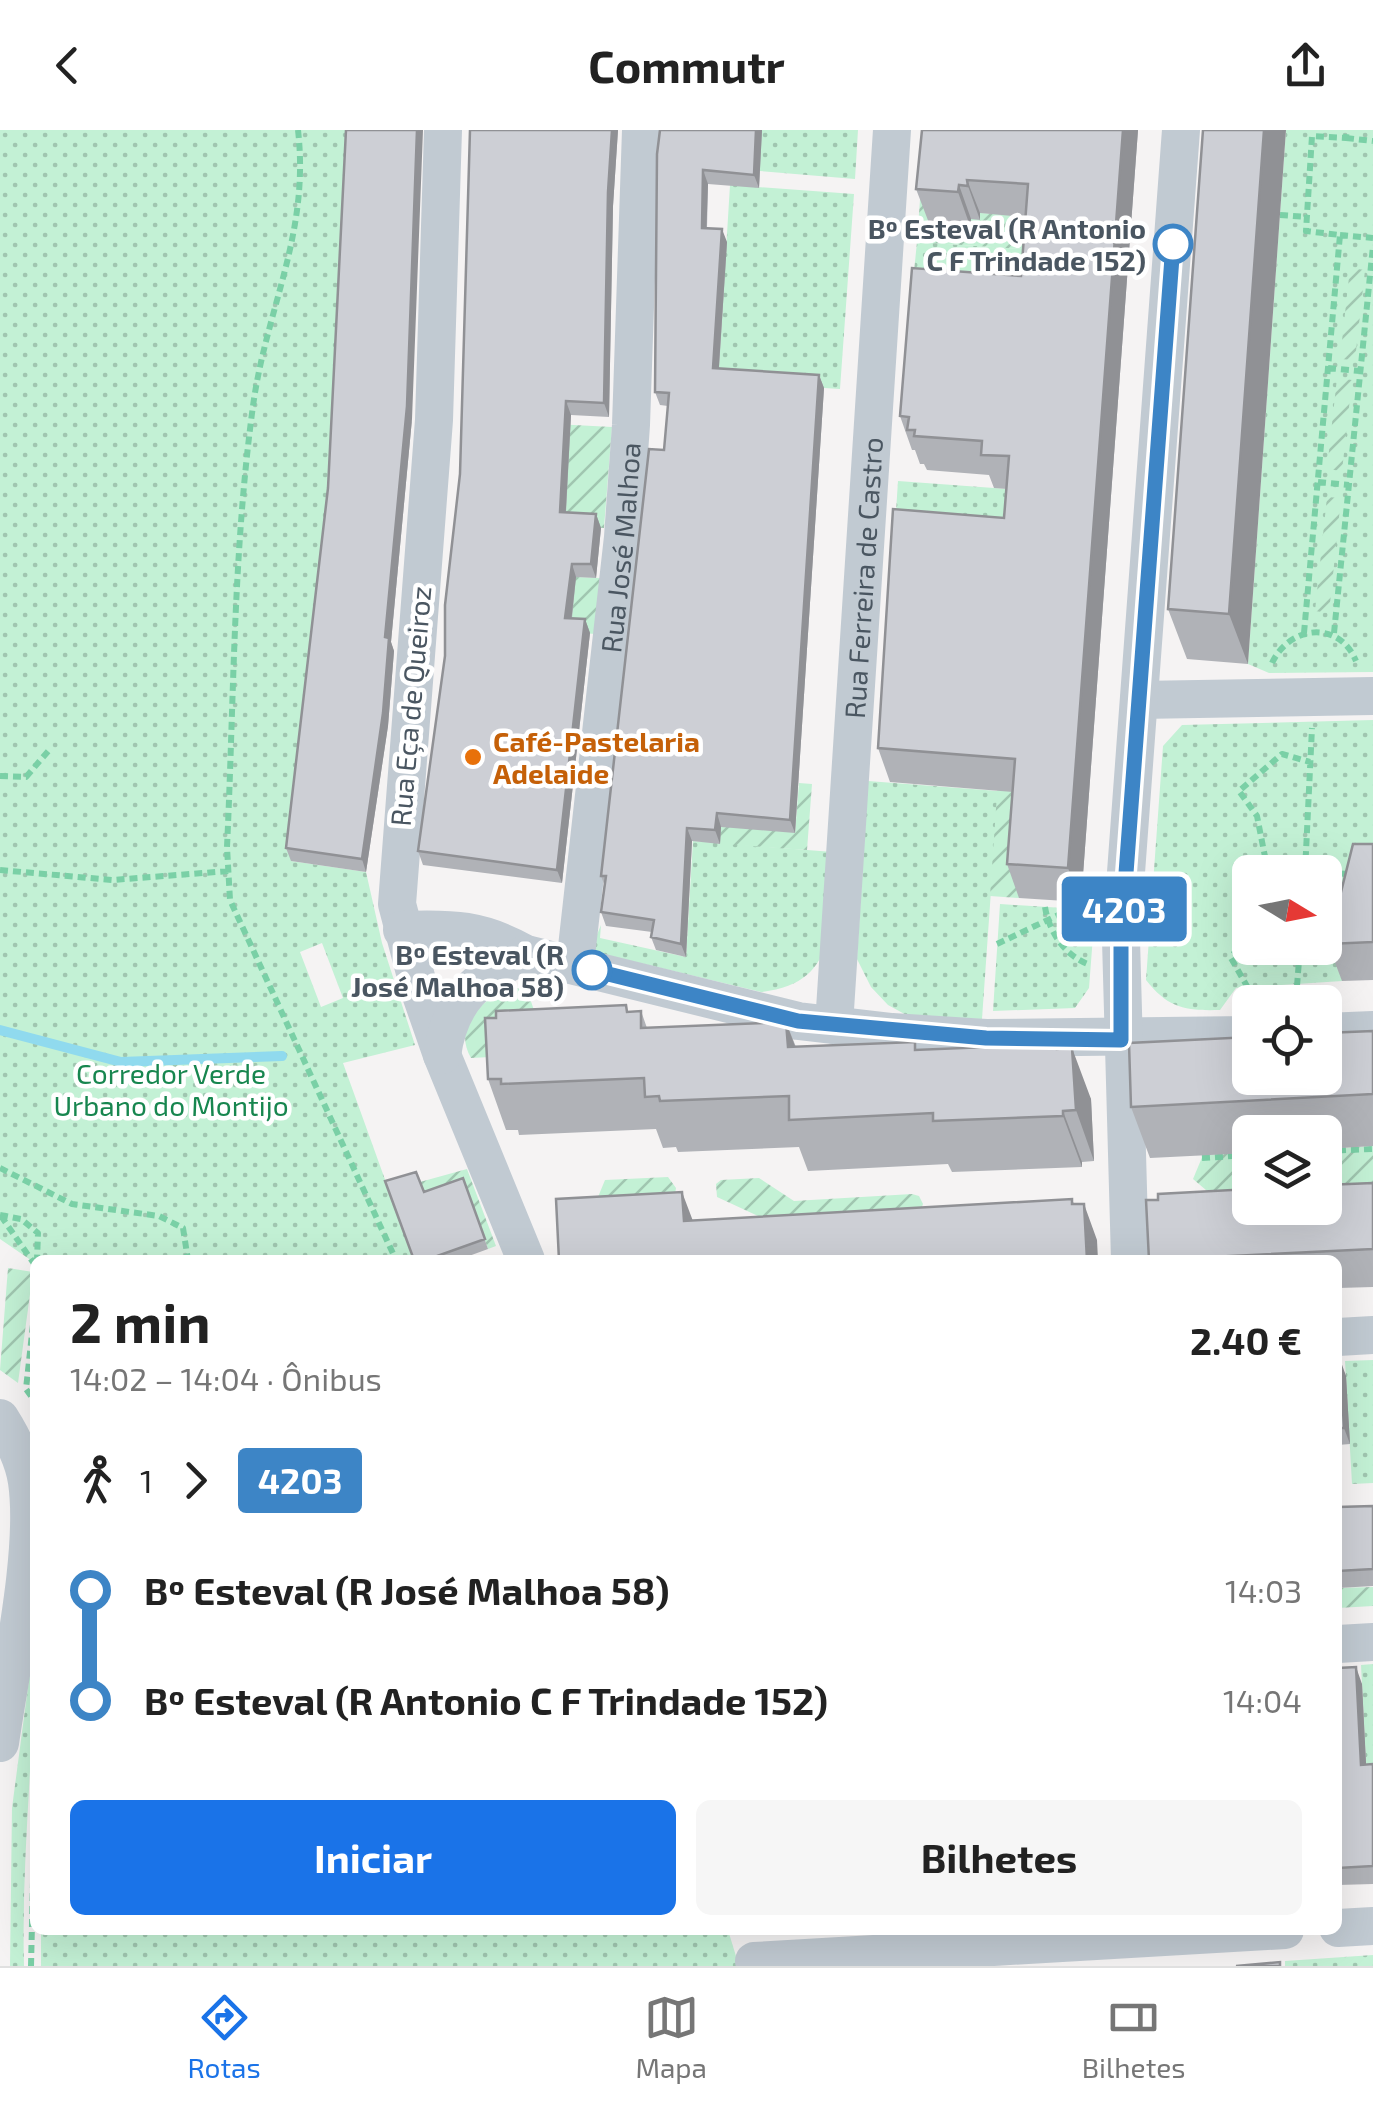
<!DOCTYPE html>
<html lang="pt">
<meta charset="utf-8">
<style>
body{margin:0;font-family:"Exo 2",sans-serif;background:#f6f6f6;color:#222;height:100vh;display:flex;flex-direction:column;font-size:38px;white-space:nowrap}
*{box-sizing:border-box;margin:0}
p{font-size:32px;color:#767676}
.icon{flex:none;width:55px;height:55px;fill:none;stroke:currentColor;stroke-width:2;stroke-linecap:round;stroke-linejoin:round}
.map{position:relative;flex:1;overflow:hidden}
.panel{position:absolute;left:30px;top:1125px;width:1312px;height:680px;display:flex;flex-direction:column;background:#fff;border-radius:15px;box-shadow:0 10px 40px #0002}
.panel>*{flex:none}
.badge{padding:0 20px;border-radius:8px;font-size:35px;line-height:65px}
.needle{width:65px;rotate:100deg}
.buttons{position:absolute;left:1232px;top:725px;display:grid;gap:20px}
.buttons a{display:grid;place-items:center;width:110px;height:110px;border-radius:15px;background:#fff;box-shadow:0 10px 40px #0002;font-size:50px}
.map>.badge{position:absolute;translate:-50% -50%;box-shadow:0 0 0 5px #fff}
.legs{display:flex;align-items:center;gap:15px;height:110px;padding:0 40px;font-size:32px}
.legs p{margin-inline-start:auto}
.headline{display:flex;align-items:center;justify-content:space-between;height:170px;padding:0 40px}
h1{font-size:55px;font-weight:700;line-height:75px}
.button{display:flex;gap:20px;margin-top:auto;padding:20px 40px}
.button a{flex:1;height:115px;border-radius:15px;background:#1a73e8;color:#fff;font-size:40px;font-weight:700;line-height:115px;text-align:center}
.button a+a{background:#f6f6f6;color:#222}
ul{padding:0 40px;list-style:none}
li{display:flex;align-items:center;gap:35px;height:110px;font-size:38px}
li i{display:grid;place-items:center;width:15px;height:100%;margin:0 12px;background:currentColor}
li i::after{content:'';width:25px;height:25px;margin:-12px;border:8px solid;border-radius:50%;background:#fff}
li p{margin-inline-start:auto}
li:first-child i{background:linear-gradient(#0000 50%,currentColor 0)}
li:last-child i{background:linear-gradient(currentColor 50%,#0000 0)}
header{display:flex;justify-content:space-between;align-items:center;height:130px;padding:0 40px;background:#fff;font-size:45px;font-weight:700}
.tabs{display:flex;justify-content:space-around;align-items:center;height:140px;border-top:2px solid #e0e0e0;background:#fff;font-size:28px;color:#767676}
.tabs a{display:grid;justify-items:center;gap:5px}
.tabs .on{color:#1a73e8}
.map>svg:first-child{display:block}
.grass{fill:url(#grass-dots);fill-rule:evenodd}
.garden{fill:url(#garden-furrows)}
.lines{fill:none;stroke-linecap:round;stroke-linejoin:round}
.stream{stroke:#90daee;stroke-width:10}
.path{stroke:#7ad0a6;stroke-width:6;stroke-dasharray:8 5;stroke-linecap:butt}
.street{stroke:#c1cad2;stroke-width:38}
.wall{fill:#b0b2b7}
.shaded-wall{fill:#909195}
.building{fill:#cdcfd5;stroke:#909195;stroke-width:2.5}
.line-1-casing{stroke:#fff;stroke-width:22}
.line-1{stroke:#3d85c6;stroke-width:15}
.stop-1-dot{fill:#fff;stroke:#3d85c6;stroke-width:5}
.food-dot{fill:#e8710a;stroke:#fff;stroke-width:4}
.labels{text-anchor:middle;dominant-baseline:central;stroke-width:9;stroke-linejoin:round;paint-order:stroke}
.stop-label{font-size:28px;font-weight:bold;fill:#4a5661;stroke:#fff;text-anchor:end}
.street-label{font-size:28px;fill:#4a5661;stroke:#fff}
.food-label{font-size:28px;font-weight:bold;fill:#c56008;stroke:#fff;text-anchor:start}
.park-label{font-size:28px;fill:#17864f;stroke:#fff}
</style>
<header><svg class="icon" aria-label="back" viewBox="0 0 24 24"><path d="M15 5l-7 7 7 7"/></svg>Commutr<svg class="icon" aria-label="share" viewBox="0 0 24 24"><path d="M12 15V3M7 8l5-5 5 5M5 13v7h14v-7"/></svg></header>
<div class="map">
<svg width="1373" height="1836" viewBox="0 0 1373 1836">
<defs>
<pattern id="grass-dots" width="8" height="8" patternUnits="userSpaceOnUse" patternTransform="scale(2.5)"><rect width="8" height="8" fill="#c3f1d5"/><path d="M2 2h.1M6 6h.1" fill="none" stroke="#a0c6b0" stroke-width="1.8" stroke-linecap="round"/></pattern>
<pattern id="garden-furrows" width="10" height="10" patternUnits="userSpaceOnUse" patternTransform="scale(2.5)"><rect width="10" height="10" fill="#c3f1d5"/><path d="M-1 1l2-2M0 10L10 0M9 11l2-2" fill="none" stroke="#a0c6b0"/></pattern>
</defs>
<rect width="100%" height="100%" fill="#f5f3f3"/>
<path class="grass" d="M0,0H352L341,228L291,731L366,742L382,813L415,915L343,933L414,1130L35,1133L0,1109ZM322,813L343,868L321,877L300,822Z
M733,0H858L855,49L760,41Z
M1286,0H1373V542L1269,543L1248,534Z
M730,55L854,64L840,259L718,251Z
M917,112L1038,120L1033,180L911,171Z
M898,351L1021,360L1017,422L894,412Z
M1373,590V722L1342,851L1236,858L1220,880C1185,881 1168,878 1146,850L1163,616L1182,595ZM1250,742H1325V818H1250Z
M868,651L998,661L982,889L910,887L888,875L871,857L857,829Z
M693,711L833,722C828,786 844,853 761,862L590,821L601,795L600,808L686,827Z
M1000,774L1095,780L1089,858L1075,878L993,881Z
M1373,1230V1353L1352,1354L1345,1231Z
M35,1504C35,1615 21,1725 24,1836H10L12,1678Z
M1373,1534V1652H1367L1361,1535Z
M41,1800H728L739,1836H41Z
M1373,1825V1836H1285V1831Z"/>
<path class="garden" d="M1035,25L1038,120L917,112L923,27L971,89L980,83L997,84Z
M1350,138L1365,140L1355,230L1340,229Z
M1337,248L1352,250L1342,341L1327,339Z
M555,294L612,297L604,398L532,394Z
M1327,367L1341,368L1329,483L1315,481Z
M552,446L600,448L595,504L570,502Z
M626,556L795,703L799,653L812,654L807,720L720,714Z
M999,635L1029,637L1019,768L990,766Z
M526,857L535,883L568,923L471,928C449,890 493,859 526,857Z
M1373,1016V1061L1325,1064V1019Z
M1250,1023V1068L1213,1066L1193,1049L1203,1025Z
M467,1039L496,1116L488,1119L466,1058L427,1072L420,1052Z
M668,1047L676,1058L675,1064L598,1067L605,1050Z
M759,1048L794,1071L912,1064L919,1066L923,1074L920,1081L771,1092L717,1067L716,1054L721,1050Z
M8,1138L33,1142L18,1253L0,1240Z
M1373,1457V1476L1338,1478V1458Z"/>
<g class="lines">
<path class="stream" d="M0,900L121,932L282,926"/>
<path class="path" d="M298,0C310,104 266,179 253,276C233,422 234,570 227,717L230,770L396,1130
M1346,8L1373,11
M1280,85L1307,87
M1340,105L1373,108
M1328,238L1360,241
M1318,352L1349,355
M1304,503L1340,105L1306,101L1312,6L1346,8L1347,0
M1334,503L1373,116
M1272,533C1290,495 1339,490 1356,531
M0,646L26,647L50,619
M0,740L112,750L229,741
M1268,742L1257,686L1239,661L1282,624L1310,632
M1305,742L1312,598
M1325,743L1354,744
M1045,777C1049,802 1065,826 1090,835
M997,814L1071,779
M1297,856L1300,818
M1248,858L1231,828L1250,798
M1325,1021L1373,1019
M1202,1028L1250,1025
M0,1038L72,1074L159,1086L183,1098L188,1130
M0,1085L21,1089L38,1103L37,1130
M1,1086L35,1135
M31,1266L26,1259L35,1176
M31,1836L35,1668"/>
<g class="street">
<path d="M443,0L434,290L397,774L420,862L442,925L526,1130"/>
<path d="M1139,570L1373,566"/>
<path d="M402,800C452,798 482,799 526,824L798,891L892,902L986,908L1250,905"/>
<path id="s1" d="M575,835L623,407L631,295L641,0"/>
<path id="s2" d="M834,895L892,0"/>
<path d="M1325,902L1373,900"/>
<path d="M442,925C450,869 477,847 526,824"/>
<path d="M1130,1130L1121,810L1181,0"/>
<path d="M1338,1207L1373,1205"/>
<path d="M0,1288C12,1307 24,1330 27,1352C37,1421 10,1541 0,1613"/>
<path d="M1338,1514L1373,1512"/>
<path d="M1338,1798L1373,1796"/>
<path d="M754,1831L1285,1800"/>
</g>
</g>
<path class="wall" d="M470,0H618L613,76L609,287L571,285L566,383L596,384L601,398L596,448L576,447L572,488L585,489L590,503L562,753L423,735L418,721L445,526L460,344Z
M660,0H762L759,58L708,54L707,98L727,112L719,238L819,245L824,258L795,703L721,697L720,714L692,711L686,827L656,820L651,807L652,802L606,796L601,782L604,754L601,746L664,320L668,276L660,275L655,262Z
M922,0H1138L1081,772L1019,768L1007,734L1013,662L890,652L878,618L1004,388L1007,359L994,358L989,345L927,340L924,334H920L915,320H912L900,286L1021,146L1025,87L980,83V90L971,89L970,96L929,93L916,59Z
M1203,0L1248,534L1187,529L1168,479Z
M412,289L391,512L394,521L388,596L366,742L291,731L286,718Z
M1373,714V850L1342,851L1328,814Z
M641,881L647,898L786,892L796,917L918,920L1057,914L1091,969L1094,1031L1082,1032V1037L952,1042L948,1034L808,1041L799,1017L678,1022L676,1017L663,1018L656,999L519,1005L518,1000H506L488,949L629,882Z
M1373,901V1016L1325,1019V1002H1250V1023L1150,1028L1131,977Z
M463,1048L488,1119L458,1130H414L424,1062Z
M1373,1053V1157L1338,1158V1130H1149Z
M1338,1229L1346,1246L1350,1314L1338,1315Z
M1373,1376V1456L1338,1458V1377Z
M1338,1538L1362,1554L1366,1635L1373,1634V1754L1338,1755Z"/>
<path class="shaded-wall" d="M417,0H423L412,289L391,512L394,521L388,596L366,742L362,729L385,507Z
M612,0H618L613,76L609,287L604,273L608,62Z
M756,0H762L759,58L754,45Z
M1123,0H1138L1081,772L1068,738Z
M1264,0H1286L1248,534L1229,484Z
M703,40L708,54L706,111L702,98Z
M967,50L980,83V90L968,56Z
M959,55L971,89L970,96L958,62Z
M722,99L727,112L718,251L713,238Z
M819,245L824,258L795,703L790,690Z
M566,271L571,285L565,396L560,382Z
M596,384L601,398L596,448L591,434Z
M572,434L576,447L570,502L565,488Z
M585,489L590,503L562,753L557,740Z
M717,683L721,697L720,714L715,700Z
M687,698L692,711L686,827L681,814Z
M786,892L805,943L788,917Z
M1057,914L1075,964L1072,918L1091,969L1094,1031L1076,980Z
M1063,981L1082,1032V1037L1063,986Z
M682,1062L696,1099L684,1091Z
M1072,1069L1085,1105L1084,1074L1097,1110L1098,1130H1087Z
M1340,1229L1346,1246L1350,1314L1344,1298Z
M1356,1537L1362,1554L1367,1652L1361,1635Z"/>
<path class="building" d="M346,0H417L407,276L385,507L389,508L383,583L362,729L286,718L328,358Z
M470,0H612L608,62L604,273L566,271L560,382L596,384L591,434H572L565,488L585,489L557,740L418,721L445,526V475L460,344Z
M660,0H756L754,45L703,40L702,98L722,99L713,238L819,245L790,690L717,683L715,700L687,698L681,814L651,807L654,790L601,782L606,746H601L649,319L664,320L669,263L655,262L657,24Z
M922,0H1123L1068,738L1007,734L1015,629L878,618L893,379L1004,388L1009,326L981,325L982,311L914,306L915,300H907L909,287L900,286L912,138L1021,146L1028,54L967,50L968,56L959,55L958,62L916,59Z
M1203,0H1264L1229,484L1168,479Z
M1353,714H1373V812L1328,814Z
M626,875L627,882L641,881V898L786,892L788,917L915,912V920L1057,914V919L1072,918L1076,980L1063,981V986L933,991V983L789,990V966L660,971L659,966L645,967L644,948L501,954V949H488L485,888H496V881Z
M1373,901V964L1131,977L1129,913L1250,907V948H1325V903Z
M416,1042L424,1062L463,1048L485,1109L426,1130H414L385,1051Z
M1373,1053V1119L1149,1130L1146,1070H1158V1064L1250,1059V1078H1325V1055Z
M682,1062L684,1091L1072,1069V1074H1084L1087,1130H559L556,1069Z
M1338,1229H1340L1344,1298H1338Z
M1373,1376V1439L1338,1441V1377Z
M1356,1537L1361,1635L1373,1634V1736L1338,1738V1538Z
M1280,1832V1836H1236Z"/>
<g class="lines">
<g class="line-1-casing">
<path id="line-1" d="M592,840L798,891L986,908L1121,910V810L1173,114"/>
</g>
<use href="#line-1" class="line-1"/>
</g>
<g class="stop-1-dot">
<circle cx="1173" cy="114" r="18"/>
<circle cx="592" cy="840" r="18"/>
</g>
<circle class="food-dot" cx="473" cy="627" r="10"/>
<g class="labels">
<g class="stop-label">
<text x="1146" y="98">Bº Esteval (R Antonio<tspan x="1146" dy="32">C F Trindade 152)</tspan></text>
<text x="564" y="824">Bº Esteval (R<tspan x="564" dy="32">José Malhoa 58)</tspan></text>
</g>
<g class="street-label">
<text stroke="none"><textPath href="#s1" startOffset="420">Rua José Malhoa</textPath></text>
<text stroke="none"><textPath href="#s2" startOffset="448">Rua Ferreira de Castro</textPath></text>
<text transform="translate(410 576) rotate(-85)">Rua Eça de Queiroz</text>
</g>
<g class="food-label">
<text x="493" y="611">Café-Pastelaria<tspan x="493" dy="32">Adelaide</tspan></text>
</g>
<g class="park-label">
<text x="171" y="943">Corredor Verde<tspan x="171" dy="32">Urbano do Montijo</tspan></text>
</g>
</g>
</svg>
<div class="buttons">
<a><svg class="needle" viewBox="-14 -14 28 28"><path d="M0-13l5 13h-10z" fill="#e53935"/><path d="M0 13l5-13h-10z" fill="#767676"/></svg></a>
<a><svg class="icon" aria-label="locate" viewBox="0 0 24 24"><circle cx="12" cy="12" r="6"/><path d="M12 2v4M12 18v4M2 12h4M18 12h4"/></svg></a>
<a><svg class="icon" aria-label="layers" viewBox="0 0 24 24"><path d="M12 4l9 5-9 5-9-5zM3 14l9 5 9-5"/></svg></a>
</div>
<b class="badge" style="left:1124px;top:779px;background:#3d85c6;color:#fff">4203</b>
<section class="panel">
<div class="headline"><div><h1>2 min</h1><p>14:02 – 14:04 · Ônibus</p></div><b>2.40 €</b></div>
<div class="legs"><svg class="icon" aria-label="walk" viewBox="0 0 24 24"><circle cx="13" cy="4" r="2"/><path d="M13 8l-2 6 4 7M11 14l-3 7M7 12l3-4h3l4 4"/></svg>1<svg class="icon" aria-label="forward" viewBox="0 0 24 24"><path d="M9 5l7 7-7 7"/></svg><b class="badge" style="background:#3d85c6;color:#fff">4203</b></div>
<ul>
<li><i style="color:#3d85c6"></i><b>Bº Esteval (R José Malhoa 58)</b><p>14:03</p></li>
<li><i style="color:#3d85c6"></i><b>Bº Esteval (R Antonio C F Trindade 152)</b><p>14:04</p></li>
</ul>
<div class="button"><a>Iniciar</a><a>Bilhetes</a></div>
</section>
</div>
<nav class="tabs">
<a class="on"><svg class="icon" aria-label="directions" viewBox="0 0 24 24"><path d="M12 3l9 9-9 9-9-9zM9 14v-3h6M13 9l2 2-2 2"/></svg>Rotas</a>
<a><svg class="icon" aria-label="map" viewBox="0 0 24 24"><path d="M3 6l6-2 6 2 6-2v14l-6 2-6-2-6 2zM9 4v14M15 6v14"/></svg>Mapa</a>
<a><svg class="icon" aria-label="tickets" viewBox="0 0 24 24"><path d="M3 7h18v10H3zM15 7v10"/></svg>Bilhetes</a>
</nav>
